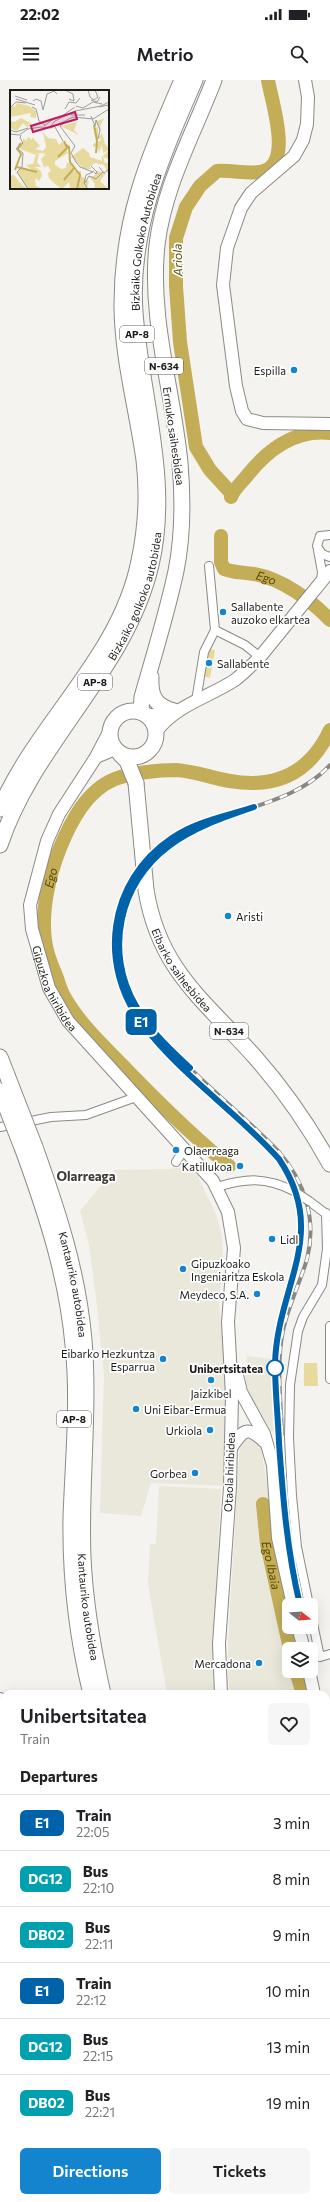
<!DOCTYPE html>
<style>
body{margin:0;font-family:Commissioner,sans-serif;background:#f6f6f6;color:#202124;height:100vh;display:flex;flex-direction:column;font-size:15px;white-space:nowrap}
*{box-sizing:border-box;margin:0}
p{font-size:13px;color:#757577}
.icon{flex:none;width:22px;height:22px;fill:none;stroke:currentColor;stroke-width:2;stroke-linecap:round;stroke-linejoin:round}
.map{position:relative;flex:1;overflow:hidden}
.side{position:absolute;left:0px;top:1610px;width:330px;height:512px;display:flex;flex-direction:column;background:#fff;border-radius:12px 12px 0 0;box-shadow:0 4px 16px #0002}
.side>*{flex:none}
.badge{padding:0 8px;border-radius:6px;font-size:14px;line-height:26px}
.needle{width:26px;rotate:107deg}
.buttons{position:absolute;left:282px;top:1518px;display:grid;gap:8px}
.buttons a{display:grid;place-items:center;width:36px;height:36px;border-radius:6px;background:#fff;box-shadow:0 4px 16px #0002;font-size:20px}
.map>.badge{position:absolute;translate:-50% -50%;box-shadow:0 0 0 2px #fff}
h2{padding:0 20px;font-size:15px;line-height:36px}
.round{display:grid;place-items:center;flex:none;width:42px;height:42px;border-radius:6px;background:#f6f6f6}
.head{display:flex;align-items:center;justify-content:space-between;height:68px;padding:0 20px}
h1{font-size:19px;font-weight:600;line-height:30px}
.button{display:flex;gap:8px;margin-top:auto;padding:8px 20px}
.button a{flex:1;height:46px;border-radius:6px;background:#1584ce;color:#fff;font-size:16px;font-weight:600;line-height:46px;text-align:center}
.button a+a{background:#f6f6f6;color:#202124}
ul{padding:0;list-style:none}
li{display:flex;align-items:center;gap:12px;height:56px;padding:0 20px;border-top:1px solid #e0e0e0}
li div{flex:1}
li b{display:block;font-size:15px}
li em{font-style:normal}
li .badge{min-width:44px;font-weight:700;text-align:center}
.status{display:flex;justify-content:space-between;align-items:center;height:28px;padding:0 20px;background:#fff;direction:ltr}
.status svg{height:11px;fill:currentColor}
header{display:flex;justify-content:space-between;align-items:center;height:52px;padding:0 20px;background:#fff;font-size:18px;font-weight:600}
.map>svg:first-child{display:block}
.built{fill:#eae7db}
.green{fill:#e8d99c}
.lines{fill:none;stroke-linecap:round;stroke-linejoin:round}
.stream{stroke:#c3ad57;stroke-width:2.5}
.river{stroke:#c3ad57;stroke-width:14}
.street-casing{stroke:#8b8a86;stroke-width:10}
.secondary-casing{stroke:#8b8a86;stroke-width:14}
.highway-casing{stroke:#8b8a86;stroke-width:17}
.street{stroke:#fff;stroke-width:8}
.secondary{stroke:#fff;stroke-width:12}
.highway{stroke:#fff;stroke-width:15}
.rail-casing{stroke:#888784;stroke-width:4}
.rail{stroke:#fff;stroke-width:2.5;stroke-dasharray:8;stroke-linecap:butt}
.street-bridge-casing{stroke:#8b8a86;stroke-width:10;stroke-linecap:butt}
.highway-bridge-casing{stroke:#8b8a86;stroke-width:17;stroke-linecap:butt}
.street-bridge{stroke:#fff;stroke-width:8}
.highway-bridge{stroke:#fff;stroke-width:15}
.line-casing{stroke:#fff;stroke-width:9}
.line{stroke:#0063a9;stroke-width:6}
.poi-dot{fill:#1584ce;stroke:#fff;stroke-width:1.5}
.stop-dot{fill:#fff;stroke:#0063a9;stroke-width:2}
.labels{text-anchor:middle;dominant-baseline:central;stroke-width:3.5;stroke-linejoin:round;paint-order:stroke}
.shield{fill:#fff;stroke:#5f5f5e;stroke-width:1}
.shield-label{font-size:10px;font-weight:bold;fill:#1b1b19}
.street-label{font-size:11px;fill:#1b1b19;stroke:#fff}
.poi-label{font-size:11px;fill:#1b1b19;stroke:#fff;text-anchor:end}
.stop-label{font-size:11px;font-weight:bold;fill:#1b1b19;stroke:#fff;text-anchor:end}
.water-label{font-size:12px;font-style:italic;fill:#594a02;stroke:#fff}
.quarter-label{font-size:13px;font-weight:bold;fill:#3c3b37;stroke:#fff}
.inset-river{fill:none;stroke:#c3ad57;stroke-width:2}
.inset-road{fill:none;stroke:#9d9d99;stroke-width:1}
.view{fill:#c2185b;fill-opacity:0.15;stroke:#c2185b;stroke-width:2}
.inset-edge{fill:none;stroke:#1b1b19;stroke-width:2}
</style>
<div class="status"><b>22:02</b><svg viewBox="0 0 49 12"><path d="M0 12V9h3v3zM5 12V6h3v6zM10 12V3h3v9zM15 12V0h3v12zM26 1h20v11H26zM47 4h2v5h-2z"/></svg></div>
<header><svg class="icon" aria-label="menu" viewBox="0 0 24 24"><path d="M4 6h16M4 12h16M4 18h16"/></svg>Metrio<svg class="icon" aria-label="search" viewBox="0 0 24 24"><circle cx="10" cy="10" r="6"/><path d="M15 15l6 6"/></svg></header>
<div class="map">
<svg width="330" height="2122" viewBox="0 0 330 2122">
<rect width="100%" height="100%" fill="#f4f3ef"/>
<path class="built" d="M193,1086L216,1134L222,1156L223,1182L219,1221L228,1335V1406L151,1403L141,1436L100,1433L104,1296L96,1217L89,1165L80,1131L114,1090L169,1089Z
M247,1276L272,1279L275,1350L267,1353L245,1311Z
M252,1356L261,1366L269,1419L259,1418L263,1471L289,1580V1591H292L298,1614H230L228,1598V1563L240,1363L243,1358Z
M159,1406L221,1409L213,1569V1602L215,1614H167L148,1504L150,1464H156Z
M329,1737L330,1740V1895L326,1888V1738Z
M326,1920L330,1927V1982L326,1984Z"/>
<path class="green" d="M207,569L215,570L210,598L202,596Z
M304,1283H317L318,1306H304Z
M177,2118H256V2122H175Z"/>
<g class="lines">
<path class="stream" d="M0,2001L4,2002"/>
<g class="river">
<path d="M232,414L210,390L196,367L180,262L176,206V158L186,127L200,106L217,91C231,90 247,94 260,92C295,88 271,20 268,0"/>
<path d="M231,417C234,409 241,403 246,397C267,370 294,349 330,353"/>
<path id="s1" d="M221,456V482L224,489C234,493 243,492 254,494C282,499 311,520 330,540"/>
<path id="s2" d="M229,1086C194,1057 161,1025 129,992C107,969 81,946 65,918C61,912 59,905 57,898C52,886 46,873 45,860C41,831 49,795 60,768C71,741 87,710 115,699C130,693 160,690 176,690C194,691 212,698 230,701C276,709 310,693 330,650"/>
<path id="s3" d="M263,1424L267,1464L290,1569"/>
<path d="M296,1591L303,1614"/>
<path d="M326,1698L330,1713"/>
</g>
<g class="street-casing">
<path id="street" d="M330,455L320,456L317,466L322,474L330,477
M318,470L322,492L321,501
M215,550L245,565L260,577
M196,621L204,572L215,550L209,486
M0,1047L51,1037L86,1035L136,1017
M176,1082L185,1068
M217,1107C247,1098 265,1097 294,1111
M309,1121L329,1136
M330,1246V1299
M309,1525L297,1467L292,1416L289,1358L290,1305L298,1251L303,1237L322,1205L327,1169L326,1133
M311,1534L320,1577L330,1574
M326,2000L330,1995
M268,2118L269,2122
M83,2122V2118"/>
</g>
<g class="secondary-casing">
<g id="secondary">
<path d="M305,0L308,17L307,44L303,60L294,76L251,113L241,128L227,168L223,205L236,306L242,331L247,339L263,343L330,344"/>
<path d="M146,635H158L176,631"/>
<path id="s4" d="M110,650L96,677L59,734L47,761L30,825L32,849L49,908L68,941L213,1101L228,1132L234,1168L228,1242L232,1316L230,1407L219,1564L221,1614"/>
<path d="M156,652C174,626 209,617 235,600C244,593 252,585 260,577L330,491"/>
<path d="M96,677L115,669"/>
<path d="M236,1291L241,1312L264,1354L273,1385L278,1458L293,1525"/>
<path d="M231,1368C244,1348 248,1346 266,1363"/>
<path d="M298,1547L304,1569"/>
<path d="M309,1591L314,1614"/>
<path d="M0,1619L2,1628L0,1661"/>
<path d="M326,1666L330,1683"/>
<path d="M0,1730L4,1735"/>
<path d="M326,1908L330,1915"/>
<path d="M113,2118L115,2122"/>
</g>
</g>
<g class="highway-casing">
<g id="highway">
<path d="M151,597C150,616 155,626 174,631"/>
<circle cx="133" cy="654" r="23"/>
<path d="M141,632L142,617C154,575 167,533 176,491C183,456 183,418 180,383C173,310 149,239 157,165C164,106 193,55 214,0"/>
<path d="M120,674L127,681L136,703"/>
<path d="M0,729C37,642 120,577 139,481C146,448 148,414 144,380C137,330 123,280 122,229C121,140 148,79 182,0"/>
<path id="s5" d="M0,765C34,662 126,591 151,485C171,400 141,316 135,232C129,149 163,74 195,0"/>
<path id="s6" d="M146,810C159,890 204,920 255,977C284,1010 309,1046 330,1084"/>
<path d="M0,977L7,995"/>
<path id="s7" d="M35,1067C58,1131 78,1192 84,1260C90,1332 80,1405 83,1477C85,1524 93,1569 103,1614"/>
<path d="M23,1070C46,1133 67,1197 73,1265C79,1322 73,1380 71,1437C70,1496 77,1557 91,1614"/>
<path d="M133,2122L134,2118"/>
</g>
</g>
<use href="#street" class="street"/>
<use href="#secondary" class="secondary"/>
<use href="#highway" class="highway"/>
<g class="rail-casing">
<path id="rail" d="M282,1354C281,1320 276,1285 283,1251C288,1226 300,1203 307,1179C317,1140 305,1102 279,1072C253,1045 224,1021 197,995C148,948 98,897 126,823C138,791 162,767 192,751C237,727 294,724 330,685"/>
</g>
<use href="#rail" class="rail"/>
<g class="street-bridge-casing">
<path id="street-bridge" d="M294,1111L309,1121"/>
</g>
<g class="highway-bridge-casing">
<path id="highway-bridge" d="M136,703L146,810
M7,995L35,1067
M0,1011L23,1070"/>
</g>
<use href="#street-bridge" class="street-bridge"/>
<use href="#highway-bridge" class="highway-bridge"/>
</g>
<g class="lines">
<g class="line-casing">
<path id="line" d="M190,988C170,969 149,950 136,926C104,872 119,803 169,766C194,747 225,737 254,727C227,736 197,741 172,758C108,801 97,885 143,945C182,996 237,1032 279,1079C330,1155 277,1205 275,1284C275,1310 278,1337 279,1363C283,1418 287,1471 300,1525"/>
</g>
<use href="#line" class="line"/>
</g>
<g class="poi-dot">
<circle cx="294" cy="290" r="4"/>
<circle cx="223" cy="532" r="4"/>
<circle cx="209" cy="583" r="4"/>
<circle cx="228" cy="836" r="4"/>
<circle cx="176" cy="1070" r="4"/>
<circle cx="240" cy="1086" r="4"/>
<circle cx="272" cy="1159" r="4"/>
<circle cx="183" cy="1189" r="4"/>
<circle cx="257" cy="1214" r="4"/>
<circle cx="163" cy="1279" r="4"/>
<circle cx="211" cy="1300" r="4"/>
<circle cx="136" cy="1329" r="4"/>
<circle cx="210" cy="1350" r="4"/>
<circle cx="195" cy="1393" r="4"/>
<circle cx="259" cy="1583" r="4"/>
</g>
<circle class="stop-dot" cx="275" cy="1288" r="8"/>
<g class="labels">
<g class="shield">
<rect x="120" y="246" width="34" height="16" rx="3"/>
<rect x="145" y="278" width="38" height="16" rx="3"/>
<rect x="78" y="594" width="34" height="16" rx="3"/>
<rect x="210" y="943" width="38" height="16" rx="3"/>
<rect x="57" y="1331" width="34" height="16" rx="3"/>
</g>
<g class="shield-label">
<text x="137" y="254">AP-8</text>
<text x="164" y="286">N-634</text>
<text x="95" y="602">AP-8</text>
<text x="229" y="951">N-634</text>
<text x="74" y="1339">AP-8</text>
</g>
<g class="street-label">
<text stroke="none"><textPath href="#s5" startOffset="646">Bizkaiko Golkoko Autobidea</textPath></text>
<text transform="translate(174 356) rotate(82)">Ermuko saihesbidea</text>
<text stroke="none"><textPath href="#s5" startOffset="285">Bizkaiko golkoko autobidea</textPath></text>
<text stroke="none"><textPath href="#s6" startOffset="89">Eibarko saihesbidea</textPath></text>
<text stroke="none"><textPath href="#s4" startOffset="282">Gipuzkoa hiribidea</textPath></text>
<text stroke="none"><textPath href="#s7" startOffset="143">Kantauriko autobidea</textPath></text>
<text transform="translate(229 1392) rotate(-88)">Otaola hiribidea</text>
<text stroke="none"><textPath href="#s7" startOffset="467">Kantauriko autobidea</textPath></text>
</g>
<g class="poi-label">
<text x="286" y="290">Espilla</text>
<text x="231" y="526" text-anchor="start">Sallabente<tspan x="231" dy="13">auzoko elkartea</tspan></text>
<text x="217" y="583" text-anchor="start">Sallabente</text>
<text x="236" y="836" text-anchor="start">Aristi</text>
<text x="184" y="1070" text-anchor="start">Olaerreaga</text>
<text x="232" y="1086">Katillukoa</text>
<text x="280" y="1159" text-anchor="start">Lidl</text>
<text x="191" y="1183" text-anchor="start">Gipuzkoako<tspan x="191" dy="13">Ingeniaritza Eskola</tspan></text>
<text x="249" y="1214">Meydeco, S.A.</text>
<text x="155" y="1273">Eibarko Hezkuntza<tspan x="155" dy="13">Esparrua</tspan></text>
<text x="211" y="1313" text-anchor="middle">Jaizkibel</text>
<text x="144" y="1329" text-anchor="start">Uni Eibar-Ermua</text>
<text x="202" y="1350">Urkiola</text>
<text x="187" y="1393">Gorbea</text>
<text x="251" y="1583">Mercadona</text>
</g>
<g class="stop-label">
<text x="263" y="1288">Unibertsitatea</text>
</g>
<g class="water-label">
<text transform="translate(177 180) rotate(-92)">Ariola</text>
<text stroke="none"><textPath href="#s1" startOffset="77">Ego</textPath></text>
<text stroke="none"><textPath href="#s2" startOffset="360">Ego</textPath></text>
<text stroke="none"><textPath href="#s3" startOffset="62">Ego Ibaia</textPath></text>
</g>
<g class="quarter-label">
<text x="86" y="1096">Olarreaga</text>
</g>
</g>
<g transform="translate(10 10)">
<rect width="99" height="99" fill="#f4f3ef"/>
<path d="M7,13L19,16L26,21V28L20,27L21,23L0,27V16L5,17ZM11,28L22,34L17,37L13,33L7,41L0,38V31L4,32ZM94,28L90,36L95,54L99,59V69L93,67L95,73H99L98,83L94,75L85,73L80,76L81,79H74L63,68H60L73,58L79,63L80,67L92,71V67L99,60L93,63L92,55L89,62L87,56L83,57V54L90,51L91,48L86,49V43L83,44L86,42L84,38L88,37V48L92,43L87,33V29L88,31ZM67,32L64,40L69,45L51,36ZM33,42L38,48L46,49L49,55L53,51L58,63L45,71V75L51,79L56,78L57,73H63L64,81H71V86L79,92L76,99H60L59,92L52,99L45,94L39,88L38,83L41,81L38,76L34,77L31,69L36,64L31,63L25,64H29L27,72L31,77H25L31,81L32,86L29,91L26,88L25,90L26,96L33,99H18L7,83L11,78L22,80L16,75L23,74L26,65L10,59L8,54L13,52V48L16,51L18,47L22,50V47L30,56L25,59L33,61L36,57ZM87,81L96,83L90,91L98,99H84L85,94L79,86H84ZM4,85L12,95L18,99H0V86Z" fill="#e8d99c"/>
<path class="inset-river" d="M84,35L87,51M55,54L59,57L60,72L70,85L67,99M86,63L87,51M48,67L57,58L54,51M7,77L27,82M5,80L11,64L7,59L11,53M54,90L65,77"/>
<path class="inset-road" d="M55,0L63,4L64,11L59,9M78,0L80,7L84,10L88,7L85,0M5,6L17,10M6,9L25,15M81,10L87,12L90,7M23,11L26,9L31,11L33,20L37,4L44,1L47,4M66,16L73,18L83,12L92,14M22,17L26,19L29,31L35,35M89,17L98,15L99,20M0,18L6,12L16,13M55,19L59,12L66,13L70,8M61,25H75M52,26L65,17M81,26L85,36L86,30L90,40L88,49M53,34L50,36L65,56L61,63L66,72L70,77L83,82L76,85L74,93L78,99M34,36L46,27M40,37L45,31L65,21L91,16L99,12M45,37L53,51M0,40L6,42L18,38M0,44L9,45L18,39L31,37L41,38L63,27L83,29L99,19M11,45L10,48L13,53L8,59L13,63L12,77L7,82L18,99M81,76L87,82L86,84L83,81M89,77L94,83L99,79M75,93L79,86L86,89L93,82"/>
<path class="view" d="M65,22L67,29L23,42L21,36Z"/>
<rect width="99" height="99" class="inset-edge"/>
</g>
</svg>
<div class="buttons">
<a><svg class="needle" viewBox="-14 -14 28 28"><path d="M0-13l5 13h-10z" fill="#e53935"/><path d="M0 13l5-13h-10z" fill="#757577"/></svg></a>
<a><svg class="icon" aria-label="layers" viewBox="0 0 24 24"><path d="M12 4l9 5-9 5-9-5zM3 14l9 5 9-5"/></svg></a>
</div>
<b class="badge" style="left:141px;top:942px;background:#0063a9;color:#fff">E1</b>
<section class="side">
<div class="head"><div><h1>Unibertsitatea</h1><p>Train</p></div><a class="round"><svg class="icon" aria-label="heart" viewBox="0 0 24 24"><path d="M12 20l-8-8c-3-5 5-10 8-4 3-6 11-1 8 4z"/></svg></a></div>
<h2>Departures</h2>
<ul>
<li><span class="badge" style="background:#0063a9;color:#fff">E1</span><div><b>Train</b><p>22:05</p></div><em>3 min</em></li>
<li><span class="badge" style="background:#00a0ae;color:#fff">DG12</span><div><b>Bus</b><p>22:10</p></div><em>8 min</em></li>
<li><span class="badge" style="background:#00a0ae;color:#fff">DB02</span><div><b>Bus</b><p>22:11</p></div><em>9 min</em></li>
<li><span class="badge" style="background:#0063a9;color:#fff">E1</span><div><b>Train</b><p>22:12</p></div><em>10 min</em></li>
<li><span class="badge" style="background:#00a0ae;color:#fff">DG12</span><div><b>Bus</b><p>22:15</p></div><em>13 min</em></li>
<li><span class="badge" style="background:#00a0ae;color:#fff">DB02</span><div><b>Bus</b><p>22:21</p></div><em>19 min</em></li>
</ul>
<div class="button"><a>Directions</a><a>Tickets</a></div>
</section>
</div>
